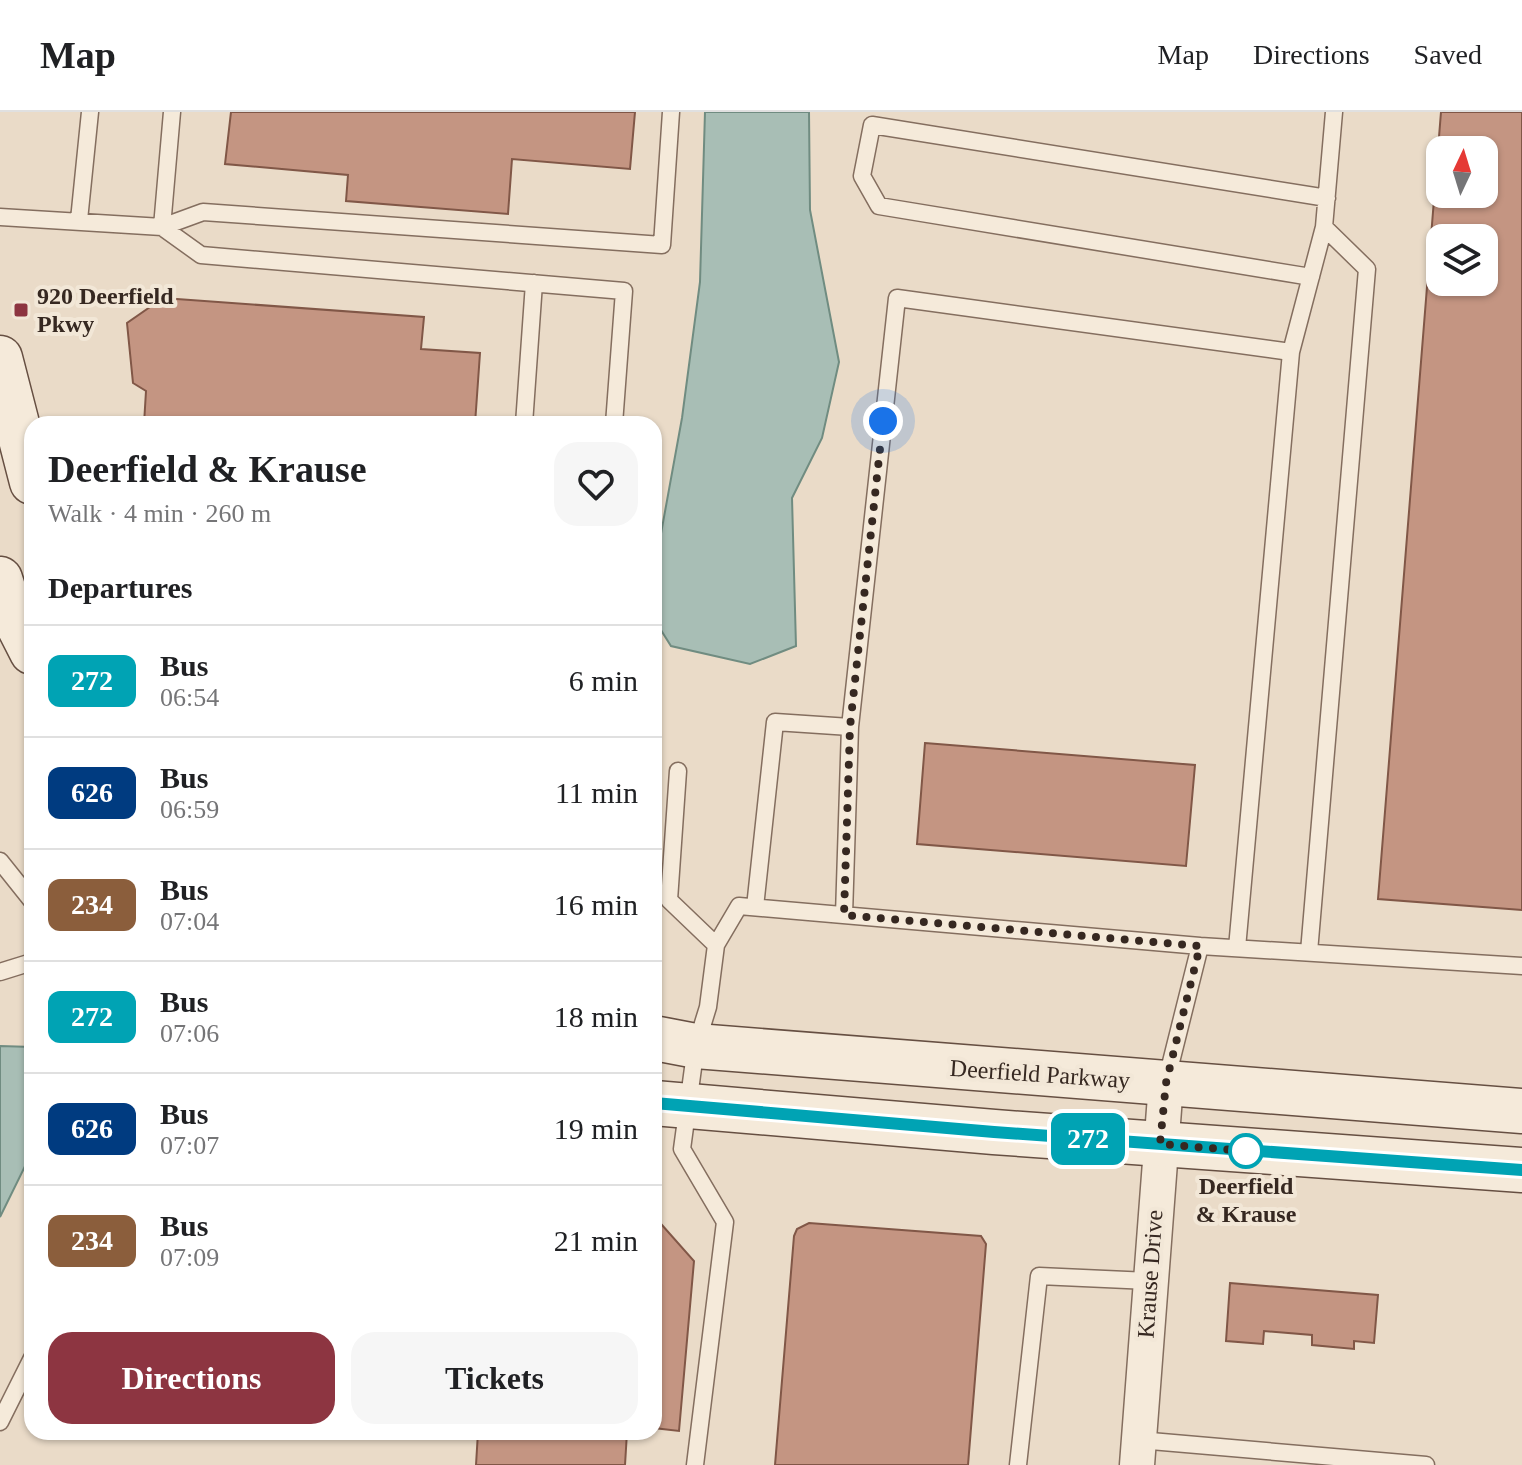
<!DOCTYPE html>
<meta charset="utf-8">
<style>
body{margin:0;font-family:"Times New Roman",serif;background:#f6f6f6;color:#202124;height:100vh;display:flex;flex-direction:column;font-size:30px;white-space:nowrap}
*{box-sizing:border-box;margin:0}
p{font-size:26px;color:#757577}
.icon{flex:none;width:44px;height:44px;fill:none;stroke:currentColor;stroke-width:2;stroke-linecap:round;stroke-linejoin:round}
.map{position:relative;flex:1;overflow:hidden}
.drawer{position:absolute;left:24px;top:304px;width:638px;height:1024px;display:flex;flex-direction:column;background:#fff;border-radius:24px;box-shadow:0 2px 6px #0004}
.drawer>*{flex:none}
.badge{padding:0 16px;border-radius:12px;font-size:28px;line-height:52px}
.needle{width:52px;rotate:4deg}
.fabs{position:absolute;left:1426px;top:24px;display:grid;gap:16px}
.fabs a{display:grid;place-items:center;width:72px;height:72px;border-radius:16px;background:#fff;box-shadow:0 2px 6px #0004;font-size:40px}
.you{position:absolute;width:40px;height:40px;margin:-20px;border:6px solid #fff;border-radius:50%;background:#1a73e8;box-shadow:0 0 0 12px #1a73e833}
.map>.badge{position:absolute;translate:-50% -50%;box-shadow:0 0 0 4px #fff}
h2{padding:0 24px;font-size:30px;line-height:72px}
.round{display:grid;place-items:center;flex:none;width:84px;height:84px;border-radius:24px;background:#f6f6f6}
.headline{display:flex;align-items:center;justify-content:space-between;height:136px;padding:0 24px}
h1{font-size:38px;font-weight:800;line-height:60px}
.primary-button{display:flex;gap:16px;margin-top:auto;padding:16px 24px}
.primary-button a{flex:1;height:92px;border-radius:24px;background:#8d3541;color:#fff;font-size:32px;font-weight:800;line-height:92px;text-align:center}
.primary-button a+a{background:#f6f6f6;color:#202124}
ul{padding:0;list-style:none}
li{display:flex;align-items:center;gap:24px;height:112px;padding:0 24px;border-top:2px solid #e0e0e0}
li div{flex:1}
li b{display:block;font-size:30px}
li em{font-style:normal}
li .badge{min-width:88px;font-weight:700;text-align:center}
header{display:flex;align-items:center;gap:48px;box-sizing:border-box;height:112px;padding:0 40px;background:#fff;border-bottom:2px solid #e0e0e0}
header strong{font-size:38px}
nav{display:flex;gap:44px;margin-inline-start:auto;font-size:28px}
.map>svg:first-child{display:block}
.water{fill:#a8beb5;stroke:#708c81;stroke-width:2}
.building{fill:#c49582;stroke:#815747;stroke-width:2;fill-rule:evenodd}
.lines{fill:none;stroke-linecap:round;stroke-linejoin:round}
.lane-casing{stroke:#846e5f;stroke-width:19}
.street-casing{stroke:#846e5f;stroke-width:37}
.secondary-casing{stroke:#664f42;stroke-width:47}
.lane{stroke:#f5eada;stroke-width:16}
.street{stroke:#f5eada;stroke-width:34}
.secondary{stroke:#f5eada;stroke-width:44}
.line-casing{stroke:#fff;stroke-width:18}
.line{stroke:#00a3b4;stroke-width:12}
.walk{stroke:#362821;stroke-width:8;stroke-dasharray:0 14.4}
.poi-dot{fill:#8d3541;stroke:#f2e7d7;stroke-width:3}
.stop-dot{fill:#fff;stroke:#00a3b4;stroke-width:4}
.labels{text-anchor:middle;dominant-baseline:central;stroke-width:8;stroke-linejoin:round;paint-order:stroke}
.poi-label{font-size:24px;font-weight:bold;fill:#362821;stroke:#f2e7d7;text-anchor:start}
.street-label{font-size:24px;fill:#362821;stroke:#f2e7d7}
.stop-label{font-size:24px;font-weight:bold;fill:#362821;stroke:#f2e7d7}
</style>
<header>
<strong>Map</strong>
<nav><a>Map</a><a>Directions</a><a>Saved</a></nav>
</header>
<div class="map">
<svg width="1522" height="1353" viewBox="0 0 1522 1353">
<rect width="100%" height="100%" fill="#eadbc8"/>
<path class="water" d="M705,0H809L810,98L839,250L822,326L792,386L796,534L750,552L671,534L654,507V460L682,306L700,170Z
M0,934L32,935V1040L0,1105Z"/>
<path class="building" d="M231,0H635L630,57L512,47L508,102L346,89L348,63L225,52Z
M1441,0H1522V798L1378,787ZM1440,38H1484V82H1440ZM1440,126H1484V170H1440Z
M163,186L424,205L421,237L480,241L475,312H144L146,279L133,271L127,211Z
M925,631L1195,653L1186,754L917,732Z
M654,1104L694,1149L679,1319L654,1316Z
M809,1111L981,1124L986,1132L968,1353H775L794,1124L797,1117Z
M1230,1171L1378,1183L1374,1231L1354,1229V1237L1312,1233V1223L1264,1219L1263,1232L1226,1229Z
M478,1320H627L625,1353H476Z"/>
<g class="lines">
<g class="lane-casing">
<path id="lane" d="M172,0L162,115L201,143L624,179L614,312
M0,105L162,115L203,100L662,133L671,0
M79,108L90,0
M1311,165L879,94L862,64L872,13L1327,86
M1291,240L1324,115
M524,312L534,171
M850,615L897,186L1291,240L1237,836
M678,659L669,788L716,833
M0,749L32,789
M755,795L775,610L850,615L844,803
M1309,840L1367,157L1324,115L1334,0
M0,860L32,850
M1166,970L1200,834L1522,854
M0,1310L32,1246
M1139,1328L1426,1353
M695,1353L725,1110L682,1037L696,934L708,895L716,833L739,794L1200,834
M1018,1353L1039,1164L1149,1169"/>
</g>
<g class="street-casing">
<path id="street" d="M1137,1353L1166,971"/>
</g>
<g class="secondary-casing">
<path id="secondary" d="M0,246L32,370
M0,467L9,495L32,540
M654,926L696,934L1522,999
M654,991L994,1020L1522,1058"/>
</g>
<use href="#lane" class="lane"/>
<use href="#street" class="street"/>
<use href="#secondary" class="secondary"/>
</g>
<g class="lines">
<g class="line-casing">
<path id="line" d="M654,991L994,1020L1522,1058"/>
</g>
<use href="#line" class="line"/>
<path class="walk" d="M883,309L850,615L844,803L1200,834L1166,971L1160,1032L1246,1039"/>
</g>
<rect class="poi-dot" x="13" y="190" width="16" height="16" rx="4"/>
<circle class="stop-dot" cx="1246" cy="1039" r="16"/>
<g class="labels">
<g class="poi-label">
<text x="37" y="184">920 Deerfield<tspan x="37" dy="28">Pkwy</tspan></text>
</g>
<g class="street-label">
<text transform="translate(1040 962) rotate(4)">Deerfield Parkway</text>
<text transform="translate(1150 1162) rotate(-86)">Krause Drive</text>
</g>
<g class="stop-label">
<text x="1246" y="1074">Deerfield<tspan x="1246" dy="28">&amp; Krause</tspan></text>
</g>
</g>
</svg>
<div class="fabs">
<a><svg class="needle" viewBox="-14 -14 28 28"><path d="M0-13l5 13h-10z" fill="#e53935"/><path d="M0 13l5-13h-10z" fill="#757577"/></svg></a>
<a><svg class="icon" aria-label="layers" viewBox="0 0 24 24"><path d="M12 4l9 5-9 5-9-5zM3 14l9 5 9-5"/></svg></a>
</div>
<div class="you" style="left:883px;top:309px"></div>
<b class="badge" style="left:1088px;top:1027px;background:#00a3b4;color:#fff">272</b>
<section class="drawer">
<div class="headline"><div><h1>Deerfield &amp; Krause</h1><p>Walk · 4 min · 260 m</p></div><a class="round"><svg class="icon" aria-label="heart" viewBox="0 0 24 24"><path d="M12 20l-8-8c-3-5 5-10 8-4 3-6 11-1 8 4z"/></svg></a></div>
<h2>Departures</h2>
<ul>
<li><span class="badge" style="background:#00a3b4;color:#fff">272</span><div><b>Bus</b><p>06:54</p></div><em>6 min</em></li>
<li><span class="badge" style="background:#003b80;color:#fff">626</span><div><b>Bus</b><p>06:59</p></div><em>11 min</em></li>
<li><span class="badge" style="background:#8b5e3c;color:#fff">234</span><div><b>Bus</b><p>07:04</p></div><em>16 min</em></li>
<li><span class="badge" style="background:#00a3b4;color:#fff">272</span><div><b>Bus</b><p>07:06</p></div><em>18 min</em></li>
<li><span class="badge" style="background:#003b80;color:#fff">626</span><div><b>Bus</b><p>07:07</p></div><em>19 min</em></li>
<li><span class="badge" style="background:#8b5e3c;color:#fff">234</span><div><b>Bus</b><p>07:09</p></div><em>21 min</em></li>
</ul>
<div class="primary-button"><a>Directions</a><a>Tickets</a></div>
</section>
</div>
